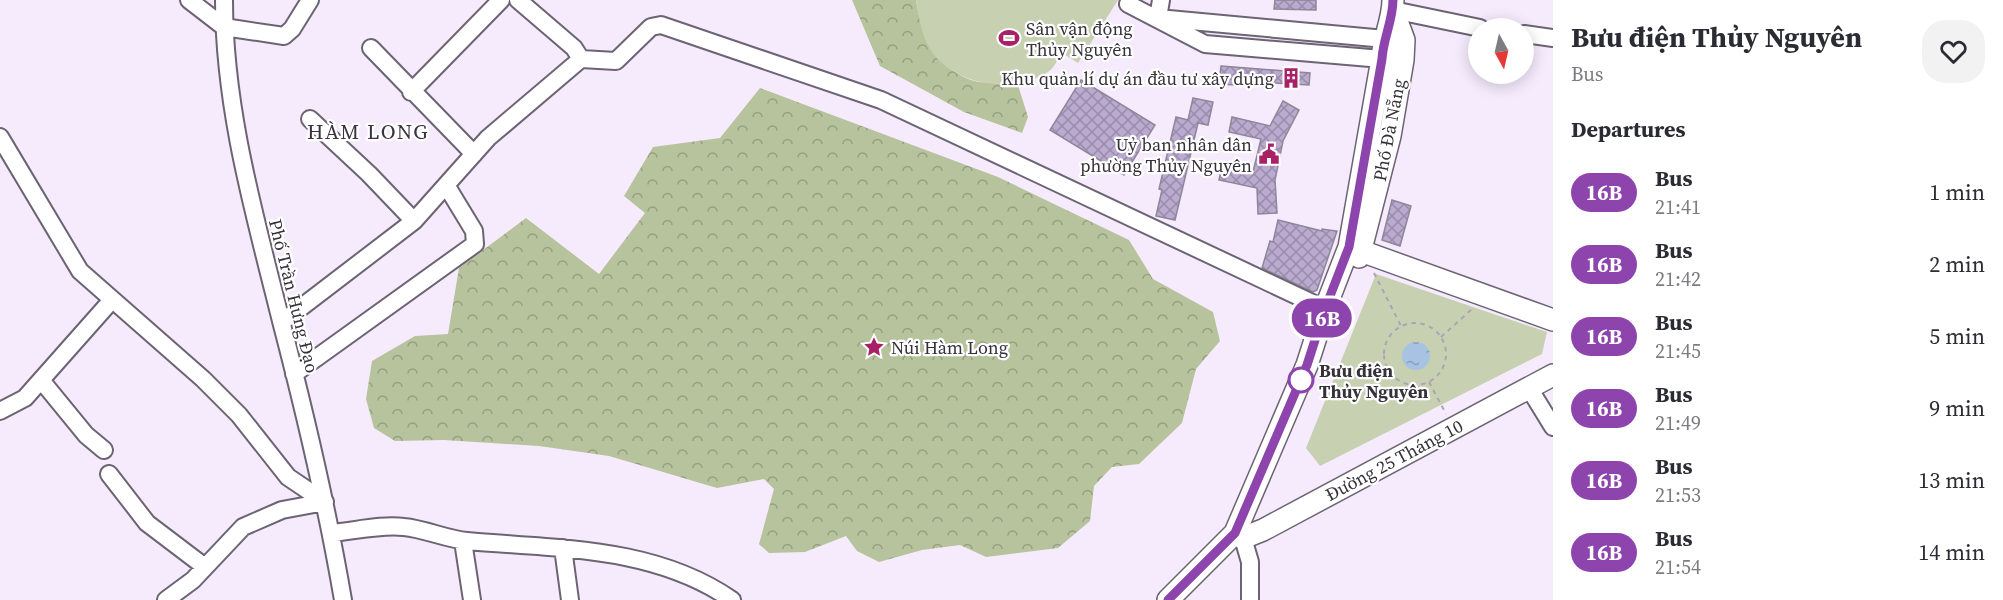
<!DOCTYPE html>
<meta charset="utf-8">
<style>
body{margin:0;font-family:"Source Serif 4",serif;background:#f2f2f3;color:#2b2b33;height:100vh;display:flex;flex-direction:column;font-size:22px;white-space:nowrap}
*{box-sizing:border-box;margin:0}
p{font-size:20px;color:#7c7c81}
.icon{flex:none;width:33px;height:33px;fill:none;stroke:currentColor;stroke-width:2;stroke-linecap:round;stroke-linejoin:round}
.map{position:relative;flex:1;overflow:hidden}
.side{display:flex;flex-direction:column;background:#fff;width:450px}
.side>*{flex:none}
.badge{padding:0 12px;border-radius:20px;font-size:21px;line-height:39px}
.needle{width:39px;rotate:172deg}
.tools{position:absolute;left:1468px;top:18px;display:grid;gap:12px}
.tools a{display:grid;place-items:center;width:66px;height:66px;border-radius:50%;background:#fff;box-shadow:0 3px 15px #0003;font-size:30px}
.map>.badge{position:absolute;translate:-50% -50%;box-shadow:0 0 0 3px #fff}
h2{padding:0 18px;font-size:22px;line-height:54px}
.round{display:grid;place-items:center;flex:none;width:63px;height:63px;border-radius:24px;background:#f2f2f3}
.summary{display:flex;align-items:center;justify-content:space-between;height:102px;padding:0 18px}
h1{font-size:28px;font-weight:700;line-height:45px}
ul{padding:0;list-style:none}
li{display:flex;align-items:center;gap:18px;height:72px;padding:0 18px}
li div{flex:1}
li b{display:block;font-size:22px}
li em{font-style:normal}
li .badge{min-width:66px;font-weight:700;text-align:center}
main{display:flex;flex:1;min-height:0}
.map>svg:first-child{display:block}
.forest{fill:url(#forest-crowns)}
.park{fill:#c7d1b2}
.water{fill:url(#water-ripples)}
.building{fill:url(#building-cross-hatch);stroke:#8e8797;stroke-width:1.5}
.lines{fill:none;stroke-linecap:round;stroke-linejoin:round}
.minor-casing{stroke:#6c6373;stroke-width:20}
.major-casing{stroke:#6c6373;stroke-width:24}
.path{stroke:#aca4b2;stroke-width:2;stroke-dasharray:4.5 4.5;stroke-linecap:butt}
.minor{stroke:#fff;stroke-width:16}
.major{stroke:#fff;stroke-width:21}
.line-casing{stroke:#fff;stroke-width:14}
.line{stroke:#8e44ad;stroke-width:9}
.stop-dot{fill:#fff;stroke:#8e44ad;stroke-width:3}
.labels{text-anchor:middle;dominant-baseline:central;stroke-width:4.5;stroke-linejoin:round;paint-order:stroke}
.poi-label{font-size:18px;fill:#353138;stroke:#fff;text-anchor:start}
.street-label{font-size:18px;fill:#353138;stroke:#fff}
.stop-label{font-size:18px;font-weight:bold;fill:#353138;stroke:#fff;text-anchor:start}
.quarter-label{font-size:21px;letter-spacing:1.5px;fill:#3a3240;stroke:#fff}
</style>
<main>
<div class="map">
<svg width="1553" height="600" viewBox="0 0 1553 600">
<defs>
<pattern id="forest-crowns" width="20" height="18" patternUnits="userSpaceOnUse" patternTransform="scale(1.5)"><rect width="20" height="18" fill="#b7c39c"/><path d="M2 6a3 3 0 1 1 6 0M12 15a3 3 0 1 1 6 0" fill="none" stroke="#969f80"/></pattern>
<pattern id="water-ripples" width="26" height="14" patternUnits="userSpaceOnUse" patternTransform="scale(1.5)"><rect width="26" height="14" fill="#a7c2e3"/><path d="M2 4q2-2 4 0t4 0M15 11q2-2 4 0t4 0" fill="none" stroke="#899eb9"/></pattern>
<pattern id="building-cross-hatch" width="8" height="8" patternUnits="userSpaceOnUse" patternTransform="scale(1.5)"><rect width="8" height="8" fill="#bbaad0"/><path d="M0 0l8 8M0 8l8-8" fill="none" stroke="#998baa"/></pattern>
</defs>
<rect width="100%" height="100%" fill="#f5ebfd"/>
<path class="forest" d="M852,0H916C919,19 923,30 934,47C958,83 975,85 1017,82L1028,117L1022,133L964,112L880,66Z
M760,88L998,177L1129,240L1153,279L1213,312L1220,341L1196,369L1182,423L1139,464L1112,467L1094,486L1090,521L1058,548L986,557L960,545L922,550L879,562L857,551L846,536L805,552L769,553L759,544L774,489L764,479L717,488L609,456L539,446L444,440L395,441L374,428L366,399L372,361L415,336L448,334L459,268L526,218L599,274L645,213L624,196L653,147L720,138Z"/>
<path class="park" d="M916,0H1118L1078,63L1062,53C1058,59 1054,68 1048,72C1013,94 953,86 930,49C921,34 919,17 916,0Z
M1376,274L1547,332L1542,354L1320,466L1306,448Z"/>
<path class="water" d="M1402 356a14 14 0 1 1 28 0a14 14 0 1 1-28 0Z"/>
<path class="building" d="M1275,0H1316V10L1274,9Z
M1221,66L1310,73L1309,85L1243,81L1254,86L1219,84Z
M1081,80L1155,125L1124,175L1050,130Z
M1193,98L1213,102L1208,125L1198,123L1175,220L1156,216L1162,190L1159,189L1176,117L1188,120Z
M1283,101L1299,110L1283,141L1275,180L1277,213L1258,214L1257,188L1219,180L1222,166L1253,172L1261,139L1229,132L1232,117L1270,126Z
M1392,200L1411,206L1400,246L1382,240Z
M1278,220L1322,231V229L1337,231L1317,290L1313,292L1262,268L1270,241L1273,242Z"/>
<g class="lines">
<g class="minor-casing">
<path id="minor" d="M189,0L224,27L284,36L292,29L310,0
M224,0C224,110 255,216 281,321C305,413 327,506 343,600
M518,0L574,48L581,59L616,61L651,27L661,25L881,100L1325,309
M1161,0L1158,18L1396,40
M1128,4L1205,44L1382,59
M1393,10L1480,28
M1524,34L1553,38
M371,48L474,154
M411,92L501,0
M310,119L369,174L414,221
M0,137L80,271L203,379L239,415L288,477L325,502
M282,322L414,221L488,138L581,59
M294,374L475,244L474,231L446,185
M41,380L86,435L104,450
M1529,388L1553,427
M0,411L25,398L111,301
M109,474L147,523L205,567
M331,533C354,531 382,524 404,527C425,529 446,539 467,541C557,549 654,546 732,600
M1243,538L1250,562V600
M463,541L472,600
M563,548L570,600
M166,600L193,580L243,527L282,510L325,502"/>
</g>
<g class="major-casing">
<path id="major" d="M1350,247L1553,320
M1359,257L1390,136L1403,60L1404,40L1393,10
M1235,533L1243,538L1263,530L1553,375
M1168,600L1235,533L1307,365L1325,309L1349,247L1382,59C1383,39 1393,20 1393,0"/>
</g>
<path class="path" d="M1374,273L1401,326
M1384 354a31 31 0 1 1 62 0a31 31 0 1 1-62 0Z
M1441,337L1472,309
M1322,373L1357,366L1390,372
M1429,382L1446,414"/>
<use href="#minor" class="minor"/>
<use href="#major" class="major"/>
</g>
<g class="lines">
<g class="line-casing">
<path id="line" d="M1168,600L1235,533L1307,365L1325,309L1349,247L1382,59C1383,39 1393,20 1393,0"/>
</g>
<use href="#line" class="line"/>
</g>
<defs>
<g id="stadium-bare" transform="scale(1.62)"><path d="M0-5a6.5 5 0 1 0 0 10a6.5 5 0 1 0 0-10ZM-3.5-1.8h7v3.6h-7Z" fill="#a82066" stroke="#fff" stroke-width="2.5" paint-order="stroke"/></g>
<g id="building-bare" transform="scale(1.62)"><path d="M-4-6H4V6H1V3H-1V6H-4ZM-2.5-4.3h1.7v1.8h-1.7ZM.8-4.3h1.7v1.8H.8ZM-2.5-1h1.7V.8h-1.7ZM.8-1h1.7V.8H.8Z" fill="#a82066" stroke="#fff" stroke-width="2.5" paint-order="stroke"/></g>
<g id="civic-bare" transform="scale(1.62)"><path d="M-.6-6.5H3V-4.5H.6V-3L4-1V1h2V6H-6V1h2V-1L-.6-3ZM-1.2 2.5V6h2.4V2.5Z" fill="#a82066" stroke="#fff" stroke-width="2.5" paint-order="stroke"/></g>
<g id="sight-bare" transform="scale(1.62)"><path d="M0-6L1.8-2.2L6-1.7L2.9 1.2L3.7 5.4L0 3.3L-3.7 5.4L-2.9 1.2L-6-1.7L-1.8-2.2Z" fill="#a82066" stroke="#fff" stroke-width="2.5" paint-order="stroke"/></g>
</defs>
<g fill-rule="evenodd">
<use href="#stadium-bare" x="1009" y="38"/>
<use href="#building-bare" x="1291" y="78"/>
<use href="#civic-bare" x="1269" y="154"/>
<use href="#sight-bare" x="874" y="347"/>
</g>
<circle class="stop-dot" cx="1301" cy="380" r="12"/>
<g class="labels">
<g class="poi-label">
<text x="1026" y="28">Sân vận động<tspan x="1026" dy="21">Thủy Nguyên</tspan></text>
<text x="1274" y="78" text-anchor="end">Khu quản lí dự án đầu tư xây dựng</text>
<text x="1252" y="144" text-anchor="end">Uỷ ban nhân dân<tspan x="1252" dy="21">phường Thủy Nguyên</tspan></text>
<text x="891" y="347">Núi Hàm Long</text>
</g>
<g class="street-label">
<text transform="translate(1389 130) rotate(-79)">Phố Đà Nẵng</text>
<text transform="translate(294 296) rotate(76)">Phố Trần Hưng Đạo</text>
<text transform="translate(1394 460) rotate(-28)">Đường 25 Tháng 10</text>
</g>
<g class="stop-label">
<text x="1319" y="370">Bưu điện<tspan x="1319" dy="21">Thủy Nguyên</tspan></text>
</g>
<g class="quarter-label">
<text x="368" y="131">HÀM LONG</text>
</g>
</g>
</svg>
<div class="tools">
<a><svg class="needle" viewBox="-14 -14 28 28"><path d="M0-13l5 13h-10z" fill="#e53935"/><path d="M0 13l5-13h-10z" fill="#7c7c81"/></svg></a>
</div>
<b class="badge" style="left:1322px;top:318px;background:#8e44ad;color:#fff">16B</b>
</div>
<section class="side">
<div class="summary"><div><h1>Bưu điện Thủy Nguyên</h1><p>Bus</p></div><a class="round"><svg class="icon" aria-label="heart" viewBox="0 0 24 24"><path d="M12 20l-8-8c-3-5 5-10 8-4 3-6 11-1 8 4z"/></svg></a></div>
<h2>Departures</h2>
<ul>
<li><span class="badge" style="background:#8e44ad;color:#fff">16B</span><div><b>Bus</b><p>21:41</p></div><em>1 min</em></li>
<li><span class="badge" style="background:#8e44ad;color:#fff">16B</span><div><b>Bus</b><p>21:42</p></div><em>2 min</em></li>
<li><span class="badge" style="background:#8e44ad;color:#fff">16B</span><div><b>Bus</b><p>21:45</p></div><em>5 min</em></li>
<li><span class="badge" style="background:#8e44ad;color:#fff">16B</span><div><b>Bus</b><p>21:49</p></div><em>9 min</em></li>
<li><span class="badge" style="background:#8e44ad;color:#fff">16B</span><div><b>Bus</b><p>21:53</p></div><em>13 min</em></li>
<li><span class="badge" style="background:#8e44ad;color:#fff">16B</span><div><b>Bus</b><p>21:54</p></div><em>14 min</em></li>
</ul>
</section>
</main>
